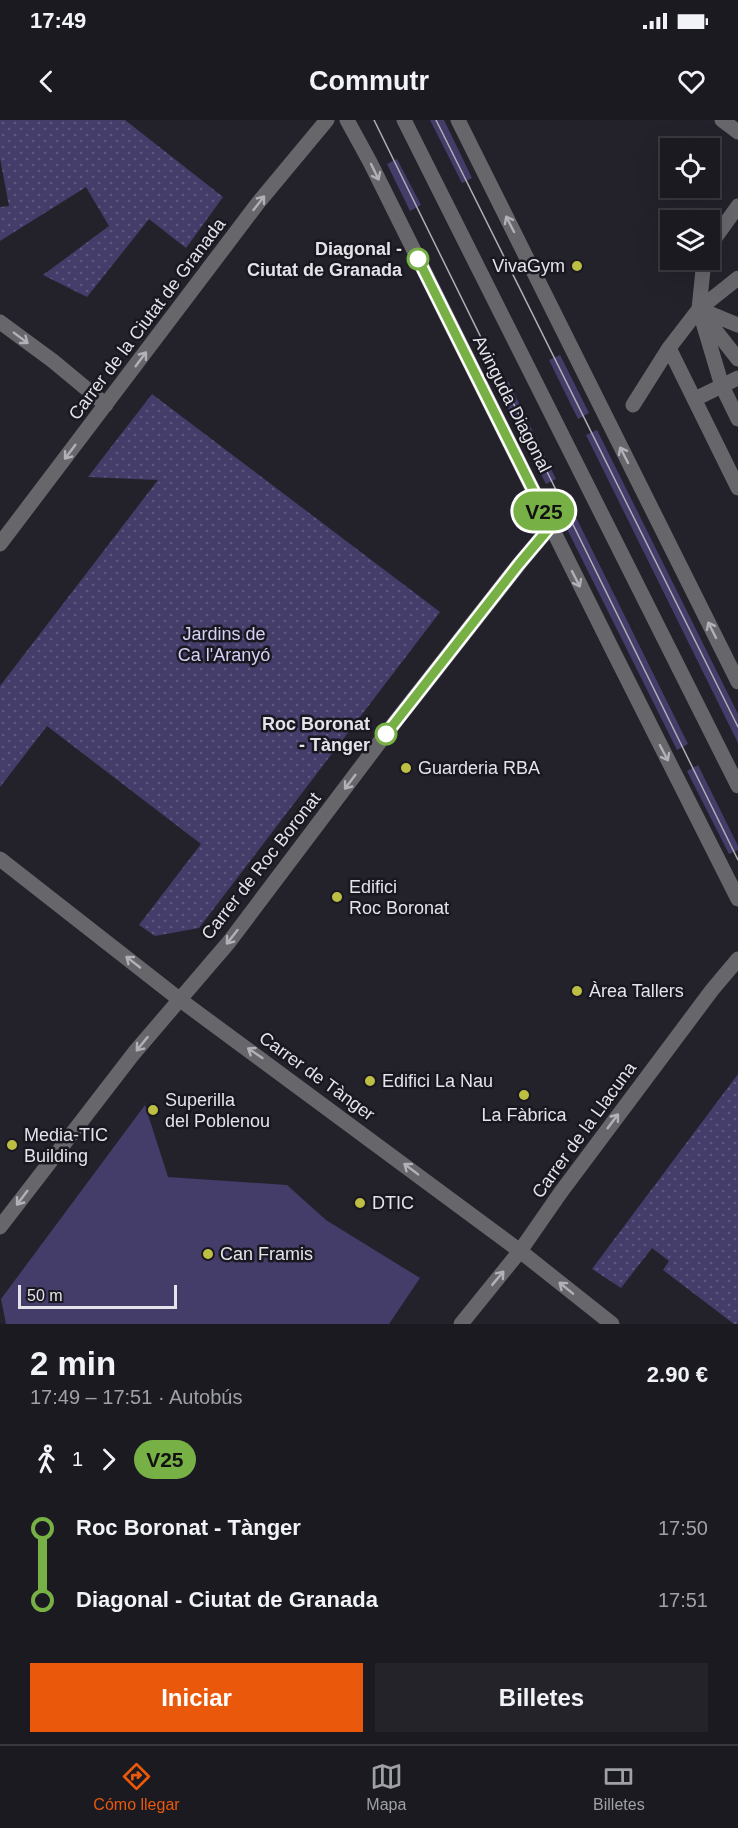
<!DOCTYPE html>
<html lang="es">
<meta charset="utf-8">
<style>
body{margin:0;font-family:Helvetica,sans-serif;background:#232329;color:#f1f3f6;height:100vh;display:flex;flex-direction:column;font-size:22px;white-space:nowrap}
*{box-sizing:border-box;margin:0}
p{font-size:20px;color:#9fa1a5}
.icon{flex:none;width:33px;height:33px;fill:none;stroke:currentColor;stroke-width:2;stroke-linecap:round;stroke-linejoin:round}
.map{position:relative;height:1204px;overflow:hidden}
.details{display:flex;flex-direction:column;background:#1a1a20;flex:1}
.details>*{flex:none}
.badge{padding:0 12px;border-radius:20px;font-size:21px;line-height:39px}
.buttons{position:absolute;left:660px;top:18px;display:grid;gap:12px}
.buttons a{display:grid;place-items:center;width:60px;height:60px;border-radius:0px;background:#1a1a20;box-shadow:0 6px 24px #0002,0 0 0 2px #38383e;font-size:30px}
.scale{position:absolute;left:18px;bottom:15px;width:159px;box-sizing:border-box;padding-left:6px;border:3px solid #e4e3e9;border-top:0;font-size:16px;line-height:21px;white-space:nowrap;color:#e4e3e9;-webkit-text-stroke:4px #191821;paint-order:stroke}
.map>.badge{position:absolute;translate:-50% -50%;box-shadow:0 0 0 3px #fff}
.legs{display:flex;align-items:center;gap:9px;height:66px;padding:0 30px;font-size:20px}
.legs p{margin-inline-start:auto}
.headline{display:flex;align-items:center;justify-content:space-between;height:102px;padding:0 30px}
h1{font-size:33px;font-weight:700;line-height:45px}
.primary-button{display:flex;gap:12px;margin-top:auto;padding:12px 30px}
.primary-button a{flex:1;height:69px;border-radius:0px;background:#ea580c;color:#fff;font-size:24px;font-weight:700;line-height:69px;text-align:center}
.primary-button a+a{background:#232329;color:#f1f3f6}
ul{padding:0 30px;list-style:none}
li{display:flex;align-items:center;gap:21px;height:72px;font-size:22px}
li i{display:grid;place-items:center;width:9px;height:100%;margin:0 8px;background:currentColor}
li i::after{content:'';width:15px;height:15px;margin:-8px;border:4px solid;border-radius:50%;background:#1a1a20}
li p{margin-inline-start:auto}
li:first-child i{background:linear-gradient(#0000 50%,currentColor 0)}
li:last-child i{background:linear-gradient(currentColor 50%,#0000 0)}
.status{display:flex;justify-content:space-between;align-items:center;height:42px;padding:0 30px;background:#1a1a20;direction:ltr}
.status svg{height:16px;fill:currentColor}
header{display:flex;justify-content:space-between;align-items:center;height:78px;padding:0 30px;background:#1a1a20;font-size:27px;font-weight:700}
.dock{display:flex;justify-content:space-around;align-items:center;height:84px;border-top:2px solid #38383e;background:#1a1a20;font-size:16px;color:#9fa1a5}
.dock a{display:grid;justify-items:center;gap:3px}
.dock .active{color:#ea580c}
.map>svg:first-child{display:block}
.green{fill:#443c69}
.park{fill:url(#park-dots)}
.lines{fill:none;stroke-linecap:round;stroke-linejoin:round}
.minor{stroke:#66666b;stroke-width:15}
.tram{stroke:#aeadb4;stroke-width:1.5}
.oneway{stroke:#b2b1b7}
.line-1-casing{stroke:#fff;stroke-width:14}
.line-1{stroke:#77b045;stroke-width:9}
.stop-1-dot{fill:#fff;stroke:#77b045;stroke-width:3}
.poi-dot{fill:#bdbf43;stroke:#191821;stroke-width:2}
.labels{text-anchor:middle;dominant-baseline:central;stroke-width:5;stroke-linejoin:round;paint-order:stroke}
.stop-label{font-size:18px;font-weight:bold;fill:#e4e3e9;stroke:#191821;text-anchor:end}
.poi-label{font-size:18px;fill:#e4e3e9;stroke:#191821;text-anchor:start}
.street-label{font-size:18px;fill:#e4e3e9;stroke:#191821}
.park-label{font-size:18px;fill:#d6d2f7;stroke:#191821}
</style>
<div class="status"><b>17:49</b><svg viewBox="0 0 49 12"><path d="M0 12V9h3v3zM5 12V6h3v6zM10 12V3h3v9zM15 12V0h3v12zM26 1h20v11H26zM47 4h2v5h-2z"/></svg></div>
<header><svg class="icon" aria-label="back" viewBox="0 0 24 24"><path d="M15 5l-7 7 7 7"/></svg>Commutr<svg class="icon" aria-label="heart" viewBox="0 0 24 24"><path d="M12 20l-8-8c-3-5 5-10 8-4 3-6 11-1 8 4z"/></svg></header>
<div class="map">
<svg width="738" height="1204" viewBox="0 0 738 1204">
<defs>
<pattern id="park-dots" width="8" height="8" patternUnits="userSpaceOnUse" patternTransform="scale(1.5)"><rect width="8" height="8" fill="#443c69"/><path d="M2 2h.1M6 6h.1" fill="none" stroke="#5f587e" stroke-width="1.8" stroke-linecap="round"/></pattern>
</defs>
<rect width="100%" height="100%" fill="#23222b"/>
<path class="green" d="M430,0H444L472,58L462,63Z
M397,39L421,85L410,91L387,44Z
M560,235L589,293L578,299L549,240Z
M508,261L556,359L546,364L497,267Z
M597,310L738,594V623L586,315Z
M565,375L688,624L677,630L553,381Z
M698,645L738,726V730L729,734L687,651Z
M145,985L168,1057L287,1065L326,1100L420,1158L389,1204H6L1,1179Z"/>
<path class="park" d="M0,0H125L223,77L186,128L149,99L87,177L43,155L109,106L86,67L0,121V87L9,86L0,38Z
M152,274L440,492L199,808L155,816L139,805L201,724L47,606L0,667V566L158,360L88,357Z
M738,954V1204H734L663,1150L669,1141L652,1128L621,1168L592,1149Z"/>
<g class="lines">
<path class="minor" d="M347,0L370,42C491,288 614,534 738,779
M404,0L738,666
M458,0L738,562
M722,0L738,12
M710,125L738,86
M704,140L699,189L722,266L738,299
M699,189L738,205
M704,196L738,239
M0,202L53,241L106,285
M669,228L738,368
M695,279L738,258
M633,285L669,228L699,189L738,158
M0,424L258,83L327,0
M0,739L179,879L520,1131L612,1204
M0,1107L134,933L229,822L385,615L519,444L551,406
M461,1204L520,1131L561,1072L712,870L738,839"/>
<path class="tram" d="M374,0L738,740
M436,0L738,607"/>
</g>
<defs><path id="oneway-shaft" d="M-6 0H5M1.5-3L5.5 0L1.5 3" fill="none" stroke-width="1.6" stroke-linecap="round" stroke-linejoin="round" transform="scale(1.5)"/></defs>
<g class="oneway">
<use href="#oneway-shaft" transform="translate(375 52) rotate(64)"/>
<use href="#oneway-shaft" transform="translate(259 83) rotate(-52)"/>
<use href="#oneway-shaft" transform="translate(510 104) rotate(-117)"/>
<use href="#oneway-shaft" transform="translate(21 218) rotate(37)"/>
<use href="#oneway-shaft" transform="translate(141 239) rotate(-53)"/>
<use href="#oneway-shaft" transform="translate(70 332) rotate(127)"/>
<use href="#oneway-shaft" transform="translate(624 335) rotate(-117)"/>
<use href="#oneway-shaft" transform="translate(576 459) rotate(63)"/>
<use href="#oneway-shaft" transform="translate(712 510) rotate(-117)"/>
<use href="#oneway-shaft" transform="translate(664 633) rotate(62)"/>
<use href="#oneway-shaft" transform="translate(350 662) rotate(127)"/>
<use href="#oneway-shaft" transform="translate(232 817) rotate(128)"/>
<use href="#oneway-shaft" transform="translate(133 842) rotate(-142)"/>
<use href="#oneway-shaft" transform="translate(142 924) rotate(129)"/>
<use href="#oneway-shaft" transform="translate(255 933) rotate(-146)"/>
<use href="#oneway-shaft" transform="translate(613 1001) rotate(-53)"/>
<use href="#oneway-shaft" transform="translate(411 1049) rotate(-143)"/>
<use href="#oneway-shaft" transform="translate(22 1078) rotate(127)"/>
<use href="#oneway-shaft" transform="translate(498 1158) rotate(-50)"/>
<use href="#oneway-shaft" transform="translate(566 1168) rotate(-141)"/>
</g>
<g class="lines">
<g class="line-1-casing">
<path id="line-1" d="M386,614L519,444L551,406L418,139"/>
</g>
<use href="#line-1" class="line-1"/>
</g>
<g class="stop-1-dot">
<circle cx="418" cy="139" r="10"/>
<circle cx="386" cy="614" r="10"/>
</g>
<g class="poi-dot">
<circle cx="577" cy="146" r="6"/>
<circle cx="406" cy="648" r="6"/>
<circle cx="337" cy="777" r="6"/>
<circle cx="577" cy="871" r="6"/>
<circle cx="370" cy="961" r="6"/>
<circle cx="524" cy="975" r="6"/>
<circle cx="153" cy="990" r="6"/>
<circle cx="12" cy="1025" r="6"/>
<circle cx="360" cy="1083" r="6"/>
<circle cx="208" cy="1134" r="6"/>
</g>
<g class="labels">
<g class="stop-label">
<text x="402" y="129">Diagonal -<tspan x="402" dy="21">Ciutat de Granada</tspan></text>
<text x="370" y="604">Roc Boronat<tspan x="370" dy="21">- Tànger</tspan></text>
</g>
<g class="poi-label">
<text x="565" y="146" text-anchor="end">VivaGym</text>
<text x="418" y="648">Guarderia RBA</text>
<text x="349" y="767">Edifici<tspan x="349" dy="21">Roc Boronat</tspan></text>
<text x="589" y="871">Àrea Tallers</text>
<text x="382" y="961">Edifici La Nau</text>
<text x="165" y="980">Superilla<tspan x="165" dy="21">del Poblenou</tspan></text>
<text x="524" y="995" text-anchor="middle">La Fàbrica</text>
<text x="24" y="1015">Media-TIC<tspan x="24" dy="21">Building</tspan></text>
<text x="372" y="1083">DTIC</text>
<text x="220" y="1134">Can Framis</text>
</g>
<g class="street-label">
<text transform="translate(147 199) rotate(-53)">Carrer de la Ciutat de Granada</text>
<text transform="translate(512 284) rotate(63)">Avinguda Diagonal</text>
<text transform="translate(261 746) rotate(-52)">Carrer de Roc Boronat</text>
<text transform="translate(317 956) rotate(36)">Carrer de Tànger</text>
<text transform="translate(584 1010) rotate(-54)">Carrer de la Llacuna</text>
</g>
<g class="park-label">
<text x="224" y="514">Jardins de<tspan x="224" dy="21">Ca l'Aranyó</tspan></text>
</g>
</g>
</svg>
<div class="buttons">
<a><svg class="icon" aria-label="locate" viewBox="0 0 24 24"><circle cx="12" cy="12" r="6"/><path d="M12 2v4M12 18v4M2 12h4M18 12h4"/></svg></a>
<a><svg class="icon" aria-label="layers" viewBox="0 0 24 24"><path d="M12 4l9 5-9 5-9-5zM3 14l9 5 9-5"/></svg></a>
</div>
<div class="scale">50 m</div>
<b class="badge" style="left:544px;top:391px;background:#77b045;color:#111">V25</b>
</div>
<section class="details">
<div class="headline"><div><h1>2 min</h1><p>17:49 – 17:51 · Autobús</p></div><b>2.90 €</b></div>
<div class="legs"><svg class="icon" aria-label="walk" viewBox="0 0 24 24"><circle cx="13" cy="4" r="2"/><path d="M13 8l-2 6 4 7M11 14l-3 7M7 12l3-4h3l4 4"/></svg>1<svg class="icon" aria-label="forward" viewBox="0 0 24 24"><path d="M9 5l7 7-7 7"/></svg><b class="badge" style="background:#77b045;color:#111">V25</b></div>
<ul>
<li><i style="color:#77b045"></i><b>Roc Boronat - Tànger</b><p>17:50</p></li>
<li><i style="color:#77b045"></i><b>Diagonal - Ciutat de Granada</b><p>17:51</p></li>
</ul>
<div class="primary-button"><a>Iniciar</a><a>Billetes</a></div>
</section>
<nav class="dock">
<a class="active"><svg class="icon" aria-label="directions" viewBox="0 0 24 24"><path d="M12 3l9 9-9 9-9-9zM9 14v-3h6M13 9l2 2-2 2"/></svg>Cómo llegar</a>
<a><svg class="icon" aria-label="map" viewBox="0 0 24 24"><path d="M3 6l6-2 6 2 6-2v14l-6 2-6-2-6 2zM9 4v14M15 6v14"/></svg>Mapa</a>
<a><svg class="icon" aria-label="tickets" viewBox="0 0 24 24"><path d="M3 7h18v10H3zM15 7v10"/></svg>Billetes</a>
</nav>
